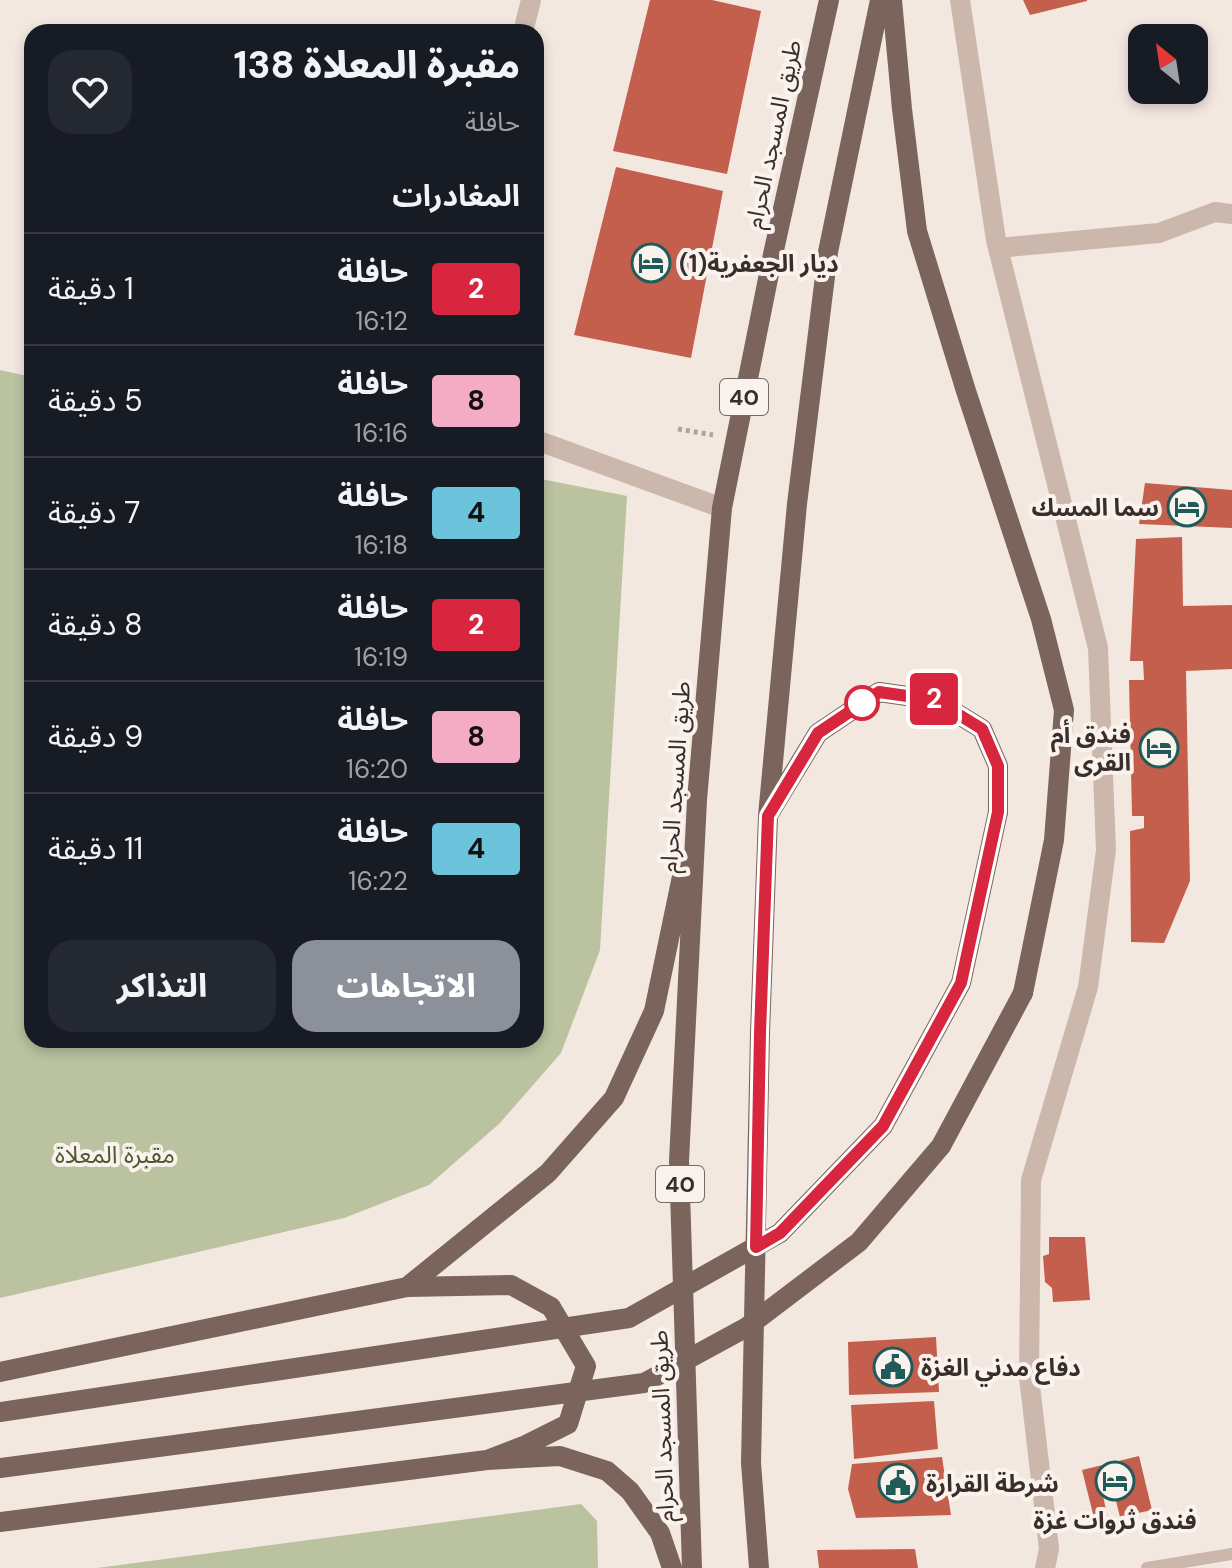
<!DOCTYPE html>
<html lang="ar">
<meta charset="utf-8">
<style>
body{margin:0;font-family:"DM Sans","Noto Sans Arabic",sans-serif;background:#242831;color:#f1f3f6;direction:rtl;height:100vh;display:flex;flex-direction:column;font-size:30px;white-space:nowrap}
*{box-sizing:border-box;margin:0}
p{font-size:26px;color:#9ea1a6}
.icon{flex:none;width:44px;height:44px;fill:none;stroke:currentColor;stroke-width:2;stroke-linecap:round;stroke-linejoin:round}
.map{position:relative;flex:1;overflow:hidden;direction:ltr}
.sheet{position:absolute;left:24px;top:24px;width:520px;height:1024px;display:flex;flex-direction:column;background:#171b24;border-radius:24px;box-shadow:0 4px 12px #0003;direction:rtl}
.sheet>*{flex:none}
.badge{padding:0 16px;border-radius:6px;font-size:28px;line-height:52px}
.needle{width:52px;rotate:330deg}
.tools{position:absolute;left:1128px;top:24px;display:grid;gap:16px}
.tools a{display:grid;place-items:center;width:80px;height:80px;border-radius:16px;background:#171b24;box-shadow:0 4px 12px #0003;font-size:40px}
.map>.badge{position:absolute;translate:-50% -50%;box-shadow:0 0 0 4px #fff}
h2{padding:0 24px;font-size:30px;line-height:72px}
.round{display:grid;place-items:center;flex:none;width:84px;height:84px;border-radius:24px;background:#242831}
.head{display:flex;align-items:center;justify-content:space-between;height:136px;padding:0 24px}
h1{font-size:38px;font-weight:800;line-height:60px}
.action{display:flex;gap:16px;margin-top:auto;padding:16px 24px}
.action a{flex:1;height:92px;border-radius:24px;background:#8c9099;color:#fff;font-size:32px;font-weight:800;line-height:92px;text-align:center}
.action a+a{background:#242831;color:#f1f3f6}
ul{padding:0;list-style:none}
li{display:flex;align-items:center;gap:24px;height:112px;padding:0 24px;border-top:2px solid #363941}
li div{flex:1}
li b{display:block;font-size:30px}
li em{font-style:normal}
li .badge{min-width:88px;font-weight:700;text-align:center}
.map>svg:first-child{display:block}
.green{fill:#bac2a0}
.building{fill:#c55f4d}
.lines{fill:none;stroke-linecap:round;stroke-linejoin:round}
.path{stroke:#b7a196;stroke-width:5;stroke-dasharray:4 4;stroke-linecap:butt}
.lane{stroke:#ccb7ac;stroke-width:12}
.street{stroke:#ccb7ac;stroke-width:20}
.primary{stroke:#7b645c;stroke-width:20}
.primary-bridge{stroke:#7b645c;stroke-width:20}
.line-casing{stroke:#fff;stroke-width:18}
.line{stroke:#d7263d;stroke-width:12}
.stop-dot{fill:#fff;stroke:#d7263d;stroke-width:4}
.labels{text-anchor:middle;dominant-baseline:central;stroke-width:8;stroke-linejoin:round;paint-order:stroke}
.shield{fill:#faf3ed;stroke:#746965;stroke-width:2}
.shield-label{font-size:22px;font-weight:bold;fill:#3a2e2b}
.street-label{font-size:24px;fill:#3a2e2b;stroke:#faf3ed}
.poi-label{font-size:24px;font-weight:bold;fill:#3a2e2b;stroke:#faf3ed;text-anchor:start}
.park-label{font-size:24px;fill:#4c582e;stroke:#faf3ed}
</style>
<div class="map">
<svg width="1232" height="1568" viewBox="0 0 1232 1568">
<rect width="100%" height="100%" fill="#f3e8e0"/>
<path class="green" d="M0,370L32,377V1040H536V478L627,496L600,950L561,1053L499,1124L429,1185L344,1218L0,1298Z
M581,1504L597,1521L598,1568H97Z"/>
<path class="building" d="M650,0H712L761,11L727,174L613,151Z
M1023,0H1087V1L1030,15Z
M616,167L723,191L691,358L574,335Z
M1145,483L1232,490V528L1139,524Z
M1182,537L1183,606L1232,605V669L1186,671L1190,881L1164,943L1131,942L1130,831L1144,828V816H1132L1129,680H1144L1143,661H1130L1136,539Z
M1049,1237H1085L1090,1300L1053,1302L1052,1288L1045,1282L1043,1256L1049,1254Z
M936,1337L939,1392L849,1395L848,1342Z
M934,1401L938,1449L854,1459L851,1405Z
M1139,1456L1152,1510L1120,1517L1114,1493L1103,1496L1108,1519L1094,1518L1082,1470Z
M942,1457L951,1515L856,1518L848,1489L852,1464Z
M915,1549L918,1568H819L817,1550Z"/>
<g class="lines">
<path class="path" d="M678,429L713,435"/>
<path class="lane" d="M1147,1568L1232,1554"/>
<path class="street" d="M960,0L996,240L1098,648L1106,850L1088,987L1031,1180L1029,1377L1049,1549L1045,1568
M523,32L531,0
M998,248L1159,233L1215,212L1232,214
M536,440L722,508"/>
<path class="primary" d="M892,0L902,109L917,231L966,391L1041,619L1064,710L1054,840L1023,993
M770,812L818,733L879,692L935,700L982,729L998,766V812
M407,1287L548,1173L614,1098L654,1011L685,862
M0,1372L407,1287L511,1285L551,1307L586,1366L568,1424L526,1445L487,1460
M0,1522L487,1460L560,1456L607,1471L630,1491L660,1533L672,1568
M692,1568L679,1161L697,800L722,508L772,259L829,0
M759,1568L751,1463L760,1033L768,816L797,504L828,252L880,0"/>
<path class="primary-bridge" d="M0,1412L629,1318L780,1233L883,1126L961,983L998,812
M0,1468L644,1383L747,1327L859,1242L941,1146L1023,993"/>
</g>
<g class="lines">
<g class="line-casing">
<path id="line" d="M879,692L935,700L982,729L998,766V812L967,955L961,983L883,1126L780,1233L756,1247L760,1033L768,816L818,733Z"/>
</g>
<use href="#line" class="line"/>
</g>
<defs>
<g id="hotel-ring" transform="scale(2)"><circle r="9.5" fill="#faf3ed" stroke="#205b5a" stroke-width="1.5"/><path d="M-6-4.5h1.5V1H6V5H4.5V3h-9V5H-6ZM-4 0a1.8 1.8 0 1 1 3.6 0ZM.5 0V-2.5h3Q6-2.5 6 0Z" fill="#205b5a"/></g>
<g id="civic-ring" transform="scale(2)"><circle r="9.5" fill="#faf3ed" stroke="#205b5a" stroke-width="1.5"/><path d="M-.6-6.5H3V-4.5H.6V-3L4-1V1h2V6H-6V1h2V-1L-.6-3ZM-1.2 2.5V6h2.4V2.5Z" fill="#205b5a"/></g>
</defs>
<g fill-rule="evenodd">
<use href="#hotel-ring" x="651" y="263"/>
<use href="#hotel-ring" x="1187" y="507"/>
<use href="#hotel-ring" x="1159" y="748"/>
<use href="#civic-ring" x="893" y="1367"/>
<use href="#hotel-ring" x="1115" y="1481"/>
<use href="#civic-ring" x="898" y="1483"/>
</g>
<circle class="stop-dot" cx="862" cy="703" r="16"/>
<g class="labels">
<g class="shield">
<rect x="720" y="379" width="48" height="36" rx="6"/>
<rect x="656" y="1166" width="48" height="36" rx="6"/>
</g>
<g class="shield-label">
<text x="744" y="397">40</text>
<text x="680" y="1184">40</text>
</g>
<g class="street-label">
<text transform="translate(773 134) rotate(-78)">طريق المسجد الحرام</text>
<text transform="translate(675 777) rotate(-86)">طريق المسجد الحرام</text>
<text transform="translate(662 1426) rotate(-92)">طريق المسجد الحرام</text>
</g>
<g class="poi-label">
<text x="679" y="263">ديار الجعفرية(1)</text>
<text x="1159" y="507" text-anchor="end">سما المسك</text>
<text x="1131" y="734" text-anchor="end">فندق أم<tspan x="1131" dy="28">القرى</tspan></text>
<text x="921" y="1367">دفاع مدني الغزة</text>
<text x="926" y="1483">شرطة القرارة</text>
<text x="1115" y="1520" text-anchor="middle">فندق ثروات غزة</text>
</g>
<g class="park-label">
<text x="115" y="1154">مقبرة المعلاة</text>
</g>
</g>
</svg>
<div class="tools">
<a><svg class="needle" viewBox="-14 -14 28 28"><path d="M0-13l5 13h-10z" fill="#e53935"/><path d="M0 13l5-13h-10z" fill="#9ea1a6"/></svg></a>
</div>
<b class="badge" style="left:934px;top:699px;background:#d7263d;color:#fff">2</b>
<section class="sheet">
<div class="head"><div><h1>مقبرة المعلاة 138</h1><p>حافلة</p></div><a class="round"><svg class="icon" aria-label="heart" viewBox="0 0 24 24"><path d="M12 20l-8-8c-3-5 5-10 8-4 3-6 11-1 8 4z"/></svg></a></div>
<h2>المغادرات</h2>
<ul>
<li><span class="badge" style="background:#d7263d;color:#fff">2</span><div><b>حافلة</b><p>16:12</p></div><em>1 دقيقة</em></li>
<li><span class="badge" style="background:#f4acc4;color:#111">8</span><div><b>حافلة</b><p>16:16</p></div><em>5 دقيقة</em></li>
<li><span class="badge" style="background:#6cc4dc;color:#111">4</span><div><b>حافلة</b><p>16:18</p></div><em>7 دقيقة</em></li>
<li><span class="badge" style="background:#d7263d;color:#fff">2</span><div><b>حافلة</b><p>16:19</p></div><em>8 دقيقة</em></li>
<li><span class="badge" style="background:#f4acc4;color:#111">8</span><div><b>حافلة</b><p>16:20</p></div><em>9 دقيقة</em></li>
<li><span class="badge" style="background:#6cc4dc;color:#111">4</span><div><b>حافلة</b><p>16:22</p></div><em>11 دقيقة</em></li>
</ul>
<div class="action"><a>الاتجاهات</a><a>التذاكر</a></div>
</section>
</div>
